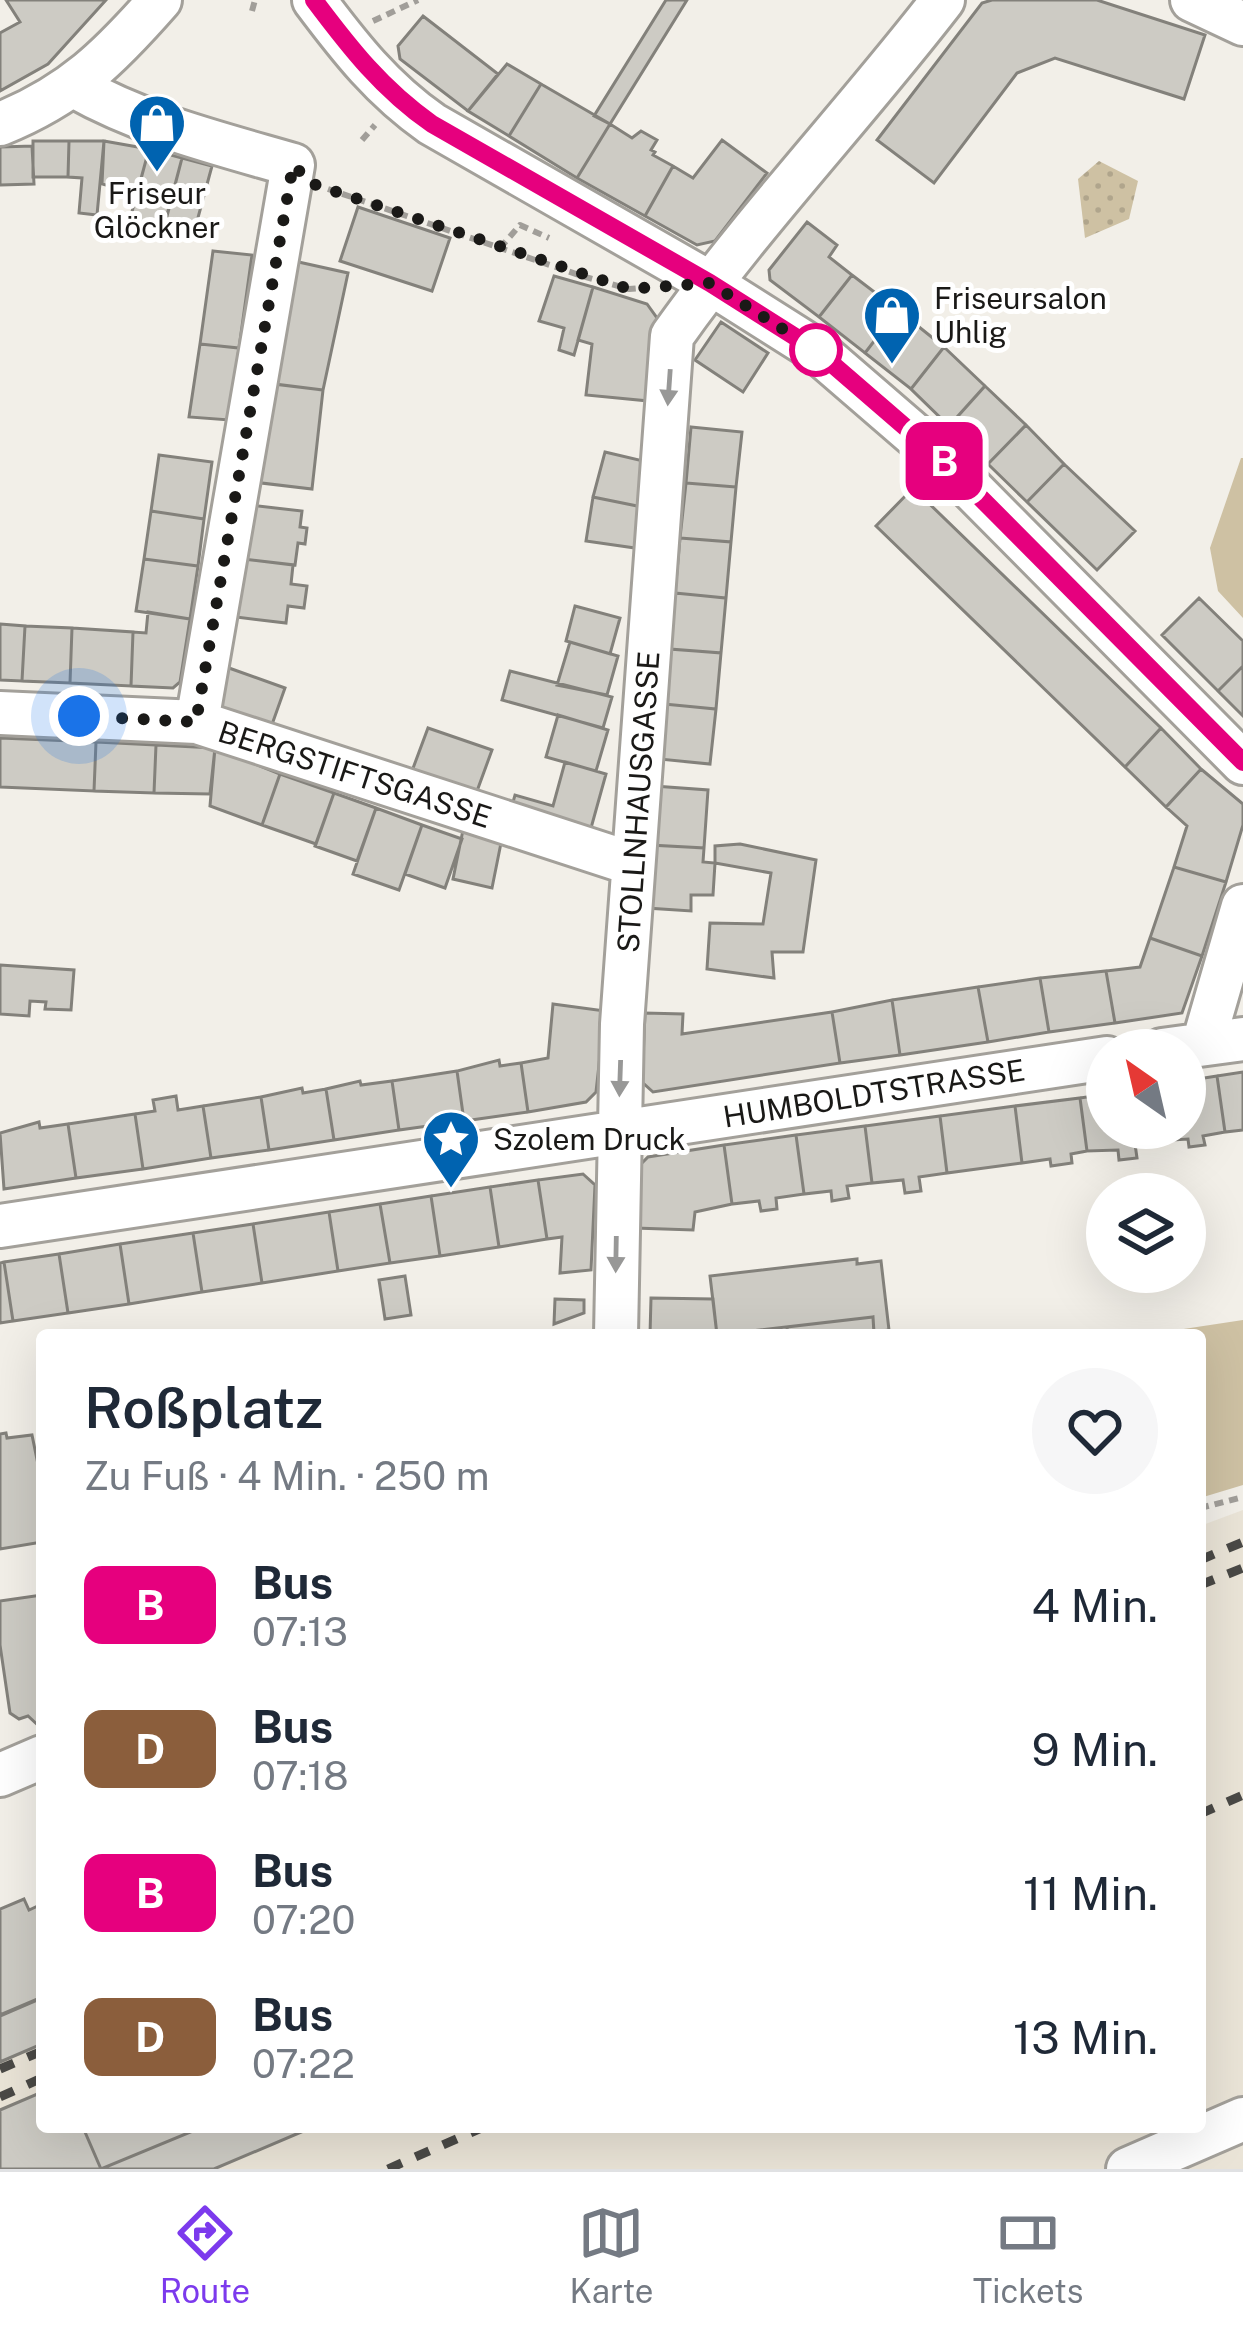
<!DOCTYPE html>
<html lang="de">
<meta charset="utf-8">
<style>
body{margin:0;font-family:"Public Sans",sans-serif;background:#f6f6f7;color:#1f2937;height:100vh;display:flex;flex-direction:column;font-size:45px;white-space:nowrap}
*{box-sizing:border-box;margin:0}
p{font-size:39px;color:#747a83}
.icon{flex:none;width:66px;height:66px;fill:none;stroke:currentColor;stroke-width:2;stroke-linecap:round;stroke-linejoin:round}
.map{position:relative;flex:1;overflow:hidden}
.side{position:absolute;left:36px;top:1329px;width:1170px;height:804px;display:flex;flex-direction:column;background:#fff;border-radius:12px;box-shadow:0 12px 48px #0002}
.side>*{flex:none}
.badge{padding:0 24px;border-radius:18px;font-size:42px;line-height:78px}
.needle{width:78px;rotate:326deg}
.tools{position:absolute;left:1086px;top:1029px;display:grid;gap:24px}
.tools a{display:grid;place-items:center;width:120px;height:120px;border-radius:50%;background:#fff;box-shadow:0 12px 48px #0002;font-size:60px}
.you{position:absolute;width:60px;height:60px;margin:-30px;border:9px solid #fff;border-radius:50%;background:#1a73e8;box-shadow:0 0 0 18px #1a73e833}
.map>.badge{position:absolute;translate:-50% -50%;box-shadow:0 0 0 6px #fff}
.round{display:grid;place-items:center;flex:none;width:126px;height:126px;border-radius:63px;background:#f6f6f7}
.head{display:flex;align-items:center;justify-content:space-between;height:204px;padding:0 48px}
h1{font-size:57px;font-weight:600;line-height:90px}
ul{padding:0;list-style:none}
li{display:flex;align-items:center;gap:36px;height:144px;padding:0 48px}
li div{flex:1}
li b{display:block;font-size:45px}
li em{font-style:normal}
li .badge{min-width:132px;font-weight:700;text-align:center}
.dock{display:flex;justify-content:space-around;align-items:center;height:168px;border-top:3px solid #e0e1e3;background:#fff;font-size:33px;color:#747a83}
.dock a{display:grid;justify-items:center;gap:6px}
.dock .active{color:#7c3aed}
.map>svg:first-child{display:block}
.built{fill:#eae4d7}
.green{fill:#cec1a3}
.park{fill:url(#park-dots)}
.building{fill:#cdcbc4;stroke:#83817b;stroke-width:3}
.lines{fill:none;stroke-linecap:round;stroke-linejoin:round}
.minor-casing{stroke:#a3a09a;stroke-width:48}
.path{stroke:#a19e99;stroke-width:6;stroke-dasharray:9 6;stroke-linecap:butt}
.minor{stroke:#fff;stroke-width:42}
.rail{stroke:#4a4946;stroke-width:9;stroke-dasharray:15 15;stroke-linecap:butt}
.oneway{fill:#989897}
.line-casing{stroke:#fff;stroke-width:27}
.line{stroke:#e6007e;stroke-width:18}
.walk{stroke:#1a1917;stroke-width:12;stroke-dasharray:0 21.6}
.stop-dot{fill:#fff;stroke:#e6007e;stroke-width:6}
.labels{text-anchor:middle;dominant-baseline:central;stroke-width:10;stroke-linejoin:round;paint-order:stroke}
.poi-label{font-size:30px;fill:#1a1917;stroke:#fff;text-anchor:start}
.street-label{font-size:30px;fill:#1a1917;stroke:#fff}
</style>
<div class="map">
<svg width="1243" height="2169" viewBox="0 0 1243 2169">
<defs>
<pattern id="park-dots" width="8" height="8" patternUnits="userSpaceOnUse" patternTransform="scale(3)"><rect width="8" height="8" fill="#cec1a3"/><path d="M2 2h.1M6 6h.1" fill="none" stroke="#b0a58c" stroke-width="1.8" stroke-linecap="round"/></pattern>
</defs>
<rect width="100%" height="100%" fill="#f2efe8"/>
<path class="built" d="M1243,1510V2169H0V2019L42,2001V2127H1200V1526Z"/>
<path class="green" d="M1241,458H1243V618L1218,591L1210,548Z
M1243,1320V1485L1200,1498V1335H1144Z"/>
<path class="park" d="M1099,161L1138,181L1129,219L1085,238L1078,179Z"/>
<path class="building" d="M6,0H106L48,64L0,91V33L20,22Z
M666,0H687L610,124L594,116Z
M992,0H1097L1205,35L1184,99L1055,58L1017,73L934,183L877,140L982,3Z
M423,16L498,74L468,111L400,59L398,46Z
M507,64L541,84L509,136L468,111Z
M541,84L610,124L577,178L509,136Z
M610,124L632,138L641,131L657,140L651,150L655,152L653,155L673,166L645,216L577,178Z
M722,140L767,173L715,241L697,245L645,216L673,166L693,178Z
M33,141H69L68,177H33Z
M69,141H104L97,215L79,213L82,178L68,177Z
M104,141L149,149L137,194L102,184Z
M32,146L34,184L0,185V147Z
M149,149L182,158L164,228L130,219Z
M182,158L212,166L196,225L184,228L182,235L163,230Z
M358,207L450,238L432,291L340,261Z
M807,222L837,245L829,257L852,275L819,317L770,280L769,270Z
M213,251L252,255L239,348L200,344Z
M294,261L348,273L323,390L267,383Z
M852,275L898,310L865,353L819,317Z
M554,276L593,287L574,355L559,350L564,328L539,321Z
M593,287L647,304L657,318L649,401L586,395L592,344L578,340Z
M898,310L944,347L911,389L865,353Z
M721,322L768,353L743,392L695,360Z
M200,344L239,348L229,420L189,417Z
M944,347L985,386L949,426L911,389Z
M265,383L323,390L312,489L253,482Z
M985,386L1026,425L988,464L949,426Z
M1026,425L1064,464L1027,502L988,464Z
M691,427L742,432L736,487L686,483Z
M605,452L652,463L642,507L593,497Z
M159,455L212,462L204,519L151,511Z
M1064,464L1135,531L1097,570L1027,502Z
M686,483L736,487L731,542L680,538Z
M913,488L1161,728L1125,767L876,526Z
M593,497L642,507L635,548L586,541Z
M249,505L302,511L300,527L307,528L305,544L298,543L295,565L243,559Z
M151,511L204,519L198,566L144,559Z
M680,538L731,542L726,598L675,593Z
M144,559L198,566L190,619L136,611Z
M243,559L293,565L291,584L307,586L304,608L288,606L286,623L236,617Z
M675,593L726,598L721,653L670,649Z
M1199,598L1243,641V666L1218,691L1162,635Z
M575,606L620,618L610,654L566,641Z
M148,612L190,619L180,682L173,688L131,686L133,632L146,633Z
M0,624L25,626L22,681L0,680Z
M25,626L72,628L70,683L22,681Z
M72,628L133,632L131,686L70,683Z
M570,642L618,656L607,695L557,685Z
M670,649L721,653L716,709L664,704Z
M1243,666V716L1218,691Z
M229,668L285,688L270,730L214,709Z
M510,671L612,697L603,728L502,700Z
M664,704L716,709L710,764L659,759Z
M558,715L608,730L596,771L546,757Z
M428,728L492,750L473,802L409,779Z
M1161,728L1201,769L1166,807L1125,767Z
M0,738L96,742L94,791L0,787Z
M96,742L156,745L154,793L94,791Z
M156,745L215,748L210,794L154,793Z
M215,748L280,774L262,825L210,806Z
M565,762L606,774L588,839L509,816L515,795L553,806Z
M1201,769L1243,804V825L1226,882L1174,867L1187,826L1166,807Z
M280,774L334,793L316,844L262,825Z
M654,786L708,790L704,848L650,845Z
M334,793L376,808L357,861L315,846Z
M376,808L422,825L399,890L353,874Z
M422,825L462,839L445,888L405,874Z
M463,830L502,838L492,888L453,879Z
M740,844L816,860L803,952H772L774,978L707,969L710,923L763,924L771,873L715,863V846Z
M650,845L704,848L703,862L715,863L713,895H691V911L647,908Z
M1174,867L1226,882L1202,956L1150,938Z
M1150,938L1202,956L1182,1013L1115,1023L1106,971L1140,967Z
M0,965L74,970L71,1010L45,1009L46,1002L30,1001L29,1016L0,1014Z
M1106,971L1115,1023L1049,1032L1040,978Z
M1040,978L1049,1032L988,1042L978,987Z
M978,987L988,1042L900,1055L892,1000Z
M892,1000L900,1055L840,1063L832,1012Z
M553,1004L605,1011L596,1092L586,1102L528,1112L521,1063L548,1058Z
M832,1012L840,1063L653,1092L642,1082L645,1013L683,1014L682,1034Z
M499,1060L500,1066L521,1063L528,1112L464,1121L457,1071Z
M457,1071L464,1121L399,1130L392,1081Z
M1243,1072V1130L1225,1132L1217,1076Z
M1217,1076L1225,1132L1203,1136L1205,1145L1189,1147L1188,1139L1157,1141L1155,1128H1185V1081Z
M360,1081L361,1085L392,1081L399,1130L334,1140L326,1089Z
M302,1088L303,1093L326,1089L334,1140L269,1150L261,1097Z
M1107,1094V1128H1155L1157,1141L1135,1144L1137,1158L1119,1160L1118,1150L1087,1151L1080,1098Z
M176,1096L178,1110L203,1106L211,1158L143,1169L135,1114L155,1111L153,1100Z
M261,1097L269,1150L211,1158L203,1106Z
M1080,1098L1087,1151L1071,1154L1072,1163L1051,1166L1050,1159L1022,1163L1015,1106Z
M1015,1106L1022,1163L947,1173L940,1116Z
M135,1114L143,1169L76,1178L68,1124Z
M940,1116L947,1173L919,1177L921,1191L905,1193L903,1180L872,1183L865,1126Z
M39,1122L40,1128L68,1124L76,1178L4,1189L0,1133Z
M865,1126L872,1183L847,1186L849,1198L832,1201L831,1191L804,1194L796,1135Z
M796,1135L804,1194L776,1198L777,1209L761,1211L759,1201L732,1204L724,1145Z
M724,1145L732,1204L695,1212L693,1230L635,1228L636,1169L648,1157Z
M583,1174L595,1185L591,1270L560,1273L562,1237L547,1239L538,1180Z
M538,1180L547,1239L499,1247L490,1187Z
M490,1187L499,1247L440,1256L431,1196Z
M431,1196L440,1256L390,1263L380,1204Z
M380,1204L390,1263L338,1271L329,1212Z
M329,1212L338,1271L262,1283L253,1224Z
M253,1224L262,1283L202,1292L193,1233Z
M193,1233L202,1292L129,1304L120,1244Z
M120,1244L129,1304L68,1313L59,1254Z
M59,1254L68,1313L13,1321L4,1262Z
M857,1259V1264L881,1261L889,1330L874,1332L873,1317L717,1335L710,1276Z
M4,1262L13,1321L0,1323V1263Z
M405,1276L411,1315L385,1319L379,1280Z
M651,1298L713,1299L717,1335H650Z
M555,1299L584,1300V1313L554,1324Z
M873,1317L874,1335H788L787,1327Z
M6,1433L7,1438L32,1435L42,1484V1542L0,1549V1434Z
M42,1595V1727L41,1728L28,1716L19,1719L10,1713L0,1645V1601Z
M24,1899L29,1910L42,1904V1998L0,2016V1909Z
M42,1997V2044L0,2062V2015Z
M42,2092V2127H313L214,2169H0V2110Z
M96,2127H191L193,2131L101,2169L85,2132Z"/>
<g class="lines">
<g class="minor-casing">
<path id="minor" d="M314,0C350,48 382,89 432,124L710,283L816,350L941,458L1243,763
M1192,0L1243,24
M74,86C143,125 217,143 293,165L197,722
M0,124C72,95 110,57 160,0
M0,713L197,722L633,864
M1203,1044L1243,906
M1162,1050L1243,1039
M0,1226L1107,1058
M616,1335L622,1024L672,336C755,219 855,114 943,0
M0,1775L42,1757
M1128,2169L1243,2119"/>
</g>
<path class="path" d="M252,11L255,0
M373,21L418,0
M362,140L375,125
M328,189L582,276L629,289L641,288
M500,248L520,225L549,238
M1200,1508L1243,1497"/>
<use href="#minor" class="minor"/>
<path class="rail" d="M1200,1560L1243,1542
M1200,1585L1243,1568
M1200,1814L1243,1795
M0,2069L42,2051
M0,2097L42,2078
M388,2169L484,2127"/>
</g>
<defs><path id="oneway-solid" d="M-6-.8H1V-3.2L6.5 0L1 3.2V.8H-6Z" transform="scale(3)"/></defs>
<g class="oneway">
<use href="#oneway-solid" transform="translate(669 387) rotate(94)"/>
<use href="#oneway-solid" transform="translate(620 1078) rotate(92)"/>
<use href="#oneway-solid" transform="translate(616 1254) rotate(91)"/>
</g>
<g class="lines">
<g class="line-casing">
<path id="line" d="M314,0C350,48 382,89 432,124L710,283L816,350L941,458L1243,762"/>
</g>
<use href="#line" class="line"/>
<path class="walk" d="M79,716L196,722L293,165L313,184L629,289L710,283L816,350"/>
</g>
<defs>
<g id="shop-pin" transform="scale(3)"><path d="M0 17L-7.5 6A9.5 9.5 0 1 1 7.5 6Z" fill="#0063b0" stroke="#fff"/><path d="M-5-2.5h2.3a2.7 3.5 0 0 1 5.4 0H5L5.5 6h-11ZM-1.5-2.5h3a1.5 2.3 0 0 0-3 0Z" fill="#fff"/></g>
<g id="sight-pin" transform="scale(3)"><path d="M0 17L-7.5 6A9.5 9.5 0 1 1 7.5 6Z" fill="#0063b0" stroke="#fff"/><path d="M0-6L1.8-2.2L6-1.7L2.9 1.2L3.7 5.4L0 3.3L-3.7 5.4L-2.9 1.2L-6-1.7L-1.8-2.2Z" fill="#fff"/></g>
</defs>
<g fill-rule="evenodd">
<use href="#shop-pin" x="157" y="123"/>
<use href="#shop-pin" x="892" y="315"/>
<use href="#sight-pin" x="451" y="1139"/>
</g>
<circle class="stop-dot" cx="816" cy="350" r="24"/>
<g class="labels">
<g class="poi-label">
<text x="157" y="193" text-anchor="middle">Friseur<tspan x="157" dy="34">Glöckner</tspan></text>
<text x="934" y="298">Friseursalon<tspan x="934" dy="34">Uhlig</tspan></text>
<text x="493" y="1139">Szolem Druck</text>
</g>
<g class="street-label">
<text transform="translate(355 774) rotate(18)">BERGSTIFTSGASSE</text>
<text transform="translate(638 802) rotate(-86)">STOLLNHAUSGASSE</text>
<text transform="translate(874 1093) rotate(-9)">HUMBOLDTSTRASSE</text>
</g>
</g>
</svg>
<div class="tools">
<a><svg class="needle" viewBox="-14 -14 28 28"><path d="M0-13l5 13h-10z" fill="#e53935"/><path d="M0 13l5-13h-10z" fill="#747a83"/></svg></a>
<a><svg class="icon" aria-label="layers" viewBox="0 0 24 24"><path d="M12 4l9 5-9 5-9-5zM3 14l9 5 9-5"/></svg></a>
</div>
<div class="you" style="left:79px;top:716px"></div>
<b class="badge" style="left:944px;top:461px;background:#e6007e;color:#fff">B</b>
<section class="side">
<div class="head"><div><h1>Roßplatz</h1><p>Zu Fuß · 4 Min. · 250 m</p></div><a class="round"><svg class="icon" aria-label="heart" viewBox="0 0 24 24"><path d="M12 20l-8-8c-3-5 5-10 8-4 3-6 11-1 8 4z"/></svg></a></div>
<ul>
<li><span class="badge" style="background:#e6007e;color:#fff">B</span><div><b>Bus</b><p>07:13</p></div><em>4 Min.</em></li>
<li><span class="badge" style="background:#8b5e3c;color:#fff">D</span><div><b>Bus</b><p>07:18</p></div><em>9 Min.</em></li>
<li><span class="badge" style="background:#e6007e;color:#fff">B</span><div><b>Bus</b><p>07:20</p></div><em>11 Min.</em></li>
<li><span class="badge" style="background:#8b5e3c;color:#fff">D</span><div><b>Bus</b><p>07:22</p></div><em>13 Min.</em></li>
</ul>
</section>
</div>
<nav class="dock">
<a class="active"><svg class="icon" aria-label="directions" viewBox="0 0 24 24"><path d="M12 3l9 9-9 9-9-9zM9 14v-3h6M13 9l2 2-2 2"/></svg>Route</a>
<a><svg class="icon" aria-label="map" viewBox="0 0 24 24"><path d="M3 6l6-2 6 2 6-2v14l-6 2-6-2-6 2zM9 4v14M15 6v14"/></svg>Karte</a>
<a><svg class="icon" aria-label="tickets" viewBox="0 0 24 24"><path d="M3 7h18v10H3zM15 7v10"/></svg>Tickets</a>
</nav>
